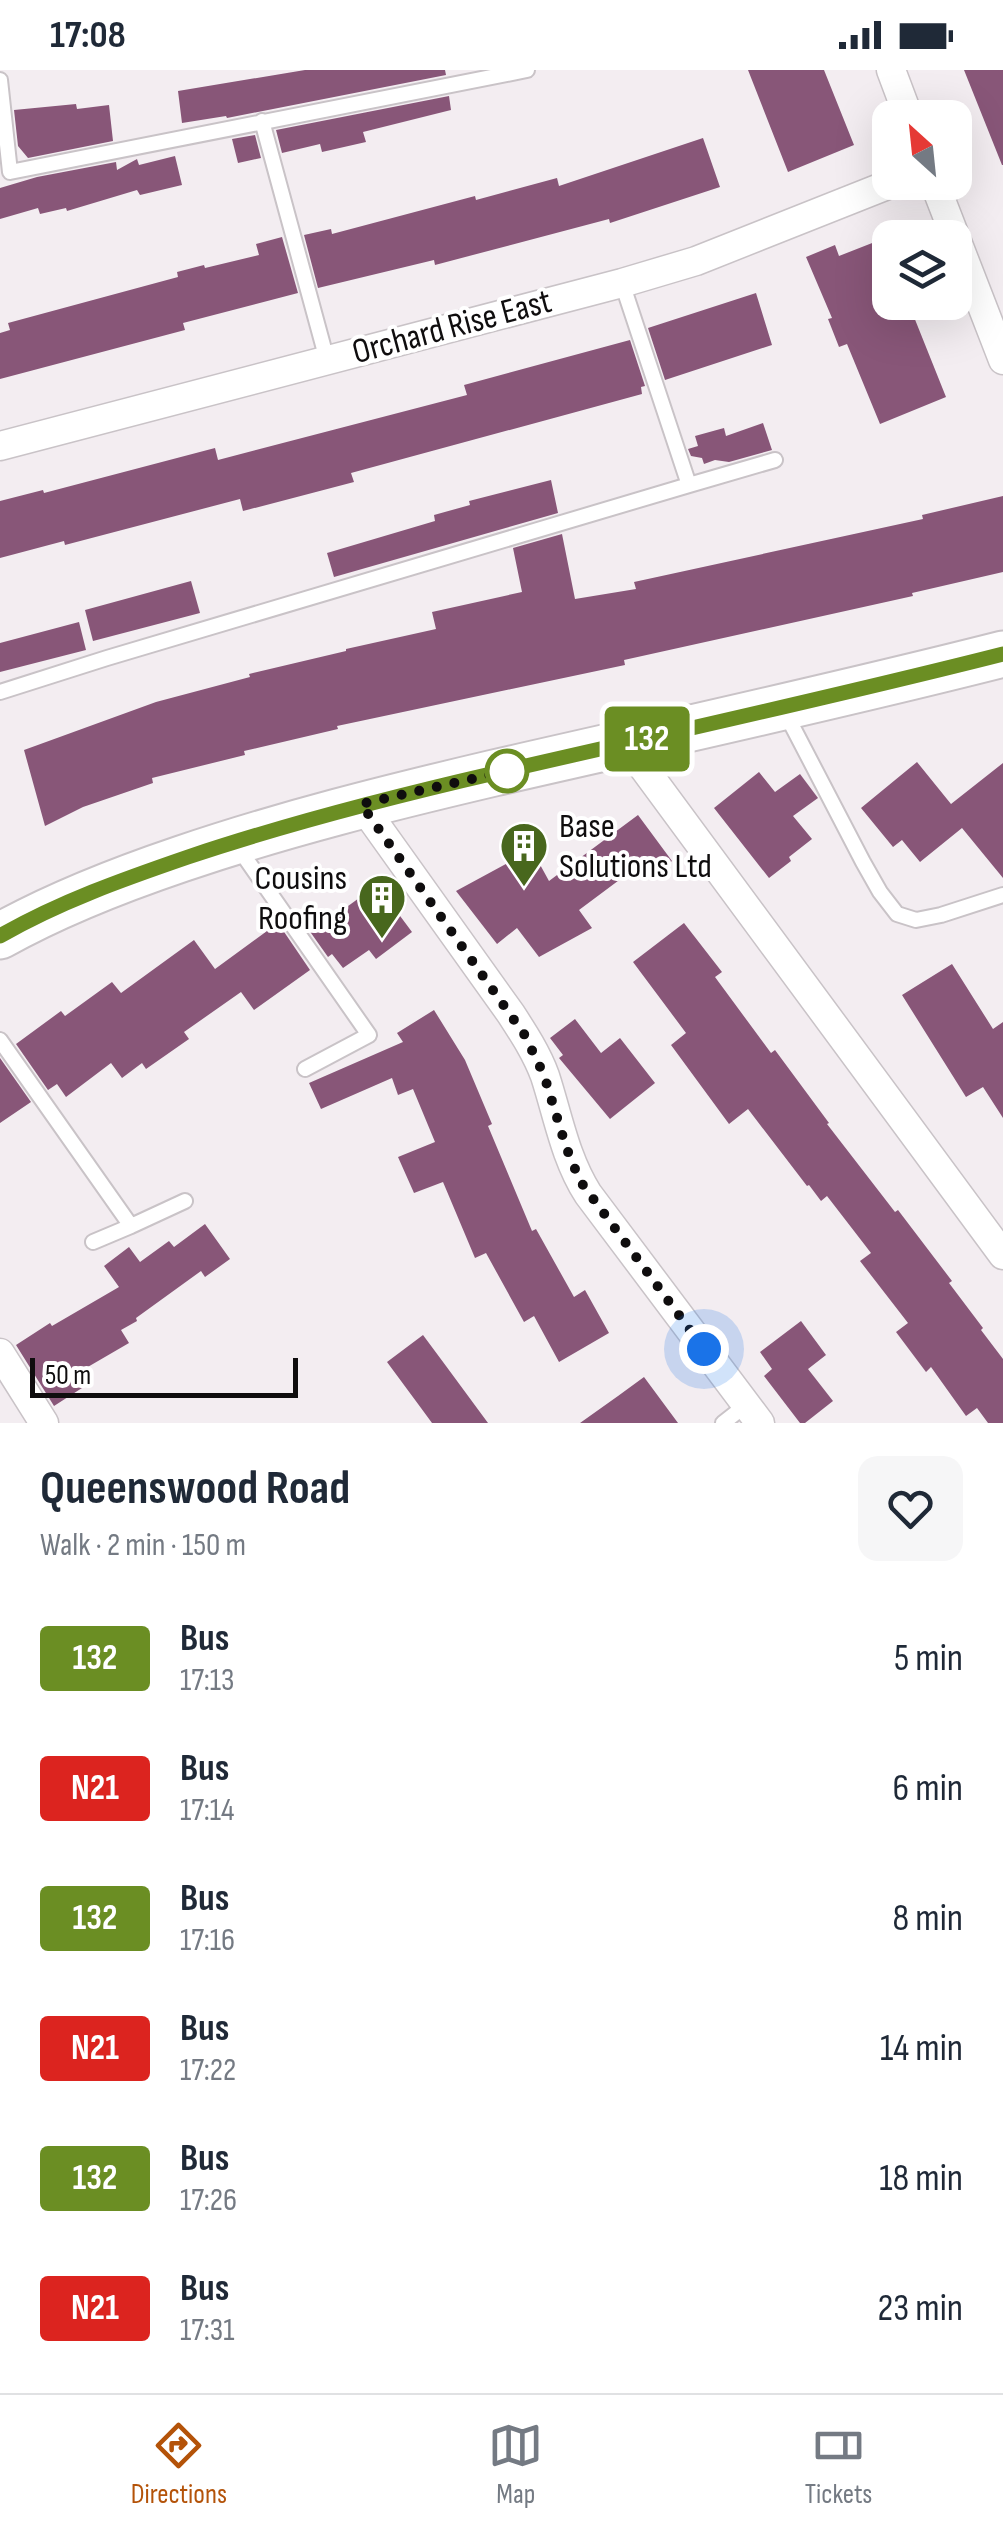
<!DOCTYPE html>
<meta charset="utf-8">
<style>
body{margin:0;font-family:"Sofia Sans Condensed",sans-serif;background:#f6f6f7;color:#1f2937;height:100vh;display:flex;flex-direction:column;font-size:38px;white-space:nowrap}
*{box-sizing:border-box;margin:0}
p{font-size:32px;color:#747a83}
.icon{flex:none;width:55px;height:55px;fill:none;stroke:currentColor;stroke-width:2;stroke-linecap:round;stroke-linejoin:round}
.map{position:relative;height:1353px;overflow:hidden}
.sheet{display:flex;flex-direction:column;background:#fff;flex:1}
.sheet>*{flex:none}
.badge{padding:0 20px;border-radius:8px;font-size:35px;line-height:65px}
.needle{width:65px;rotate:333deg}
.fabs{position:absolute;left:872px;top:30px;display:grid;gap:20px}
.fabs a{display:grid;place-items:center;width:100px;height:100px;border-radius:20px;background:#fff;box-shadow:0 10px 40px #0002;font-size:50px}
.scale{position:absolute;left:30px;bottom:25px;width:268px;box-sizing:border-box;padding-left:10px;border:5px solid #0f0d0e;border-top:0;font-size:28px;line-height:35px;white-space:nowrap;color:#0f0d0e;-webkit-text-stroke:8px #fff;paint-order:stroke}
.you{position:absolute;width:50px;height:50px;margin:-25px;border:8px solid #fff;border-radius:50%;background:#1a73e8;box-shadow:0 0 0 15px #1a73e833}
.map>.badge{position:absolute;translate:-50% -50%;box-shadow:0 0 0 5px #fff}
.round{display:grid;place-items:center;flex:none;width:105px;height:105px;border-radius:20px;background:#f6f6f7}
.head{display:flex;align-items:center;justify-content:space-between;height:170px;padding:0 40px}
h1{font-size:48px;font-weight:700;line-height:75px}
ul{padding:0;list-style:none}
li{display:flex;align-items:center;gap:30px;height:130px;padding:0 40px}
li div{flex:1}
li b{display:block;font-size:38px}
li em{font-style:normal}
li .badge{min-width:110px;font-weight:700;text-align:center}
.status{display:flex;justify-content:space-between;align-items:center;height:70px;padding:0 50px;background:#fff;direction:ltr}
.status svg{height:28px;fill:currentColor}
.tab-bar{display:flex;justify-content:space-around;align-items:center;height:140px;border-top:2px solid #e0e1e3;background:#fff;font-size:28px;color:#747a83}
.tab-bar a{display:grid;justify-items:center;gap:5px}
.tab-bar .active{color:#b45309}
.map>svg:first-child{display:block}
.building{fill:#885678}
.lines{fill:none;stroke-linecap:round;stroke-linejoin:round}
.lane-casing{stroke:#c9c3c7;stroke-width:18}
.street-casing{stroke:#c9c3c7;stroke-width:31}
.primary-casing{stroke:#c9c3c7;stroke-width:49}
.lane{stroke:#fff;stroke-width:14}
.street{stroke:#fff;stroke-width:28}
.primary{stroke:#fff;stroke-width:45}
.line-casing{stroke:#fff;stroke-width:22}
.line{stroke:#6b8e23;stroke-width:15}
.walk{stroke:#0f0d0e;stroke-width:10;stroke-dasharray:0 18}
.stop-dot{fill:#fff;stroke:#6b8e23;stroke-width:5}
.labels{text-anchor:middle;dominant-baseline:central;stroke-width:8;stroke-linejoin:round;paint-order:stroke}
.street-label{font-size:35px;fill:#0f0d0e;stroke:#fff}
.poi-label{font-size:35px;fill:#0f0d0e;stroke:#fff;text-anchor:start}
</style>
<div class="status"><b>17:08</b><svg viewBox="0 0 49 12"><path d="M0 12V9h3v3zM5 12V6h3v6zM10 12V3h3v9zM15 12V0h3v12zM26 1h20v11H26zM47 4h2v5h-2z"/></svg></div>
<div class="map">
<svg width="1003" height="1353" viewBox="0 0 1003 1353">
<rect width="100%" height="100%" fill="#f3edf1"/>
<path class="building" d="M305,0H445L446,5L227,48L226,46L182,53L178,21Z
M748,0H824L854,75L788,102Z
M964,0H1003V95H1002Z
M449,26L451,40L363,62L366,72L322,82L320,74L282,83L276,60Z
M76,34L77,39L109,35L113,71L28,88L18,76L14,40Z
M255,65L261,88L238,93L232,69Z
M703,68L720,117L610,153L609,149L435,195L434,190L318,218L304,165L331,159L332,164L475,126L476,130L557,108L559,116Z
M175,86L182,115L140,125L137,120L67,141L66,138L40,144L38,138L0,149V118L37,107L116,92L117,100L137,89L139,95Z
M890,166V232H908L946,327L880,354L847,274L839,277L828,249L832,248L806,187L835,175L839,186Z
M282,167L298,223L183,253L185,260L0,309V263L10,260L8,253L178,207L177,202L204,195L205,198L259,185L256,174Z
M756,223L772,275L665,310L648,258Z
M630,270L645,316L641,317L642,324L351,403L354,412L243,441L240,429L65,475L64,471L0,488V431L43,420L44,423L215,378L218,390L467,325L464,315Z
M763,353L772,380L729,392L715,390L704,394L702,388L691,386L688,379L698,376L695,366L724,358L726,366Z
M551,410L558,443L334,507L327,483L435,451L434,445L470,435L469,431Z
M1003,426V502L912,523L913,526L624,590L625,595L337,656L338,659L244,681L245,685L152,708L153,713L83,737L45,756L24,680L156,632L250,607L249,604L346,581V579L436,559L432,542L522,522L513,478L562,464L575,529L636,519L634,512L923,449L922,445Z
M191,511L200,543L93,571L85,540Z
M79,552L86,580L0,602V573Z
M917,692L951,734L1003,693V808L962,758L920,792L902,770L893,777L861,738Z
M759,702L775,722L800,704L818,728L793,746L812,769L789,787L791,791L769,808L714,738Z
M638,745L672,791L647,810L638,796L579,840L592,858L539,887L517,858L497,874L456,821L532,780L549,811Z
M377,815L412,862L376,889L369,880L343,898L332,884L328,887L311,863Z
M278,853L310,900L254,940L241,922L184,962L189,969L146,999L142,993L122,1008L111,993L66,1027L57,1014L48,1020L16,974L61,941L65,946L112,912L121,923L194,870L215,899Z
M684,853L722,902L715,907L771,983L775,980L829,1053L827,1054L895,1142L898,1140L952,1211L949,1213L983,1258L981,1260L1003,1289V1353H988L977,1338L966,1346L931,1297L926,1302L896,1262L908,1253L860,1191L871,1183L827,1126L821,1131L809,1115L807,1116L748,1039L729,1054L671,975L686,963L633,892Z
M952,894L993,959L1003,952V1048L983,1017L966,1027L902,925Z
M434,940L465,990L492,1054L488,1056L532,1161L536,1159L574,1227L585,1220L609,1263L559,1292L534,1246L524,1252L486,1183L475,1188L443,1112L414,1123L398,1087L435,1072L413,1019L398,1025L392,1008L321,1039L309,1013L403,972L397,963Z
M575,949L601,983L620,968L655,1013L610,1049L559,988L563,985L550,968Z
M0,988L31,1032L0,1053Z
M205,1154L230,1189L205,1207L201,1201L136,1248L137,1251L121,1260L129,1273L74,1305L82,1318L54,1336L16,1275L50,1253L52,1256L119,1217L104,1196L129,1177L140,1192L169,1171L174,1177Z
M801,1251L826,1285L808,1299L833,1331L805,1353H800L764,1306L772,1299L760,1282Z
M423,1265L446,1296L488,1353H432L421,1338L387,1292Z
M644,1307L678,1353H580L618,1326Z"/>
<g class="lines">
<g class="lane-casing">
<path id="lane" d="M0,10L10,102L527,0
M262,51L327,290
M689,415L775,390
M0,622L107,588L689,415L622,213
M786,644L863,792L880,822L897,844L916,850L941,845L1003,825
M237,776L369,965L305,999
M0,970L131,1156L185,1131
M93,1172L131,1156
M723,1353L746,1335"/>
</g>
<g class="street-casing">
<path id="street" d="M891,0L909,48
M934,112L1003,290
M0,376L622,213L696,191L895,112
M626,674L1003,1185
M361,734L511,944C524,964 537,984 545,1006C558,1046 565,1088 588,1124L760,1353
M0,1283L44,1353"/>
</g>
<g class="primary-casing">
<path id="primary" d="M0,866C57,834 119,810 181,789C284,754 388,728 494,703C664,664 834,627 1003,584"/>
</g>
<use href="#lane" class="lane"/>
<use href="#street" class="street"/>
<use href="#primary" class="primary"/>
</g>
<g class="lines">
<g class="line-casing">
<path id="line" d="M0,866C59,832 124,809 188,787C289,753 391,727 495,703C664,664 834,627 1003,584"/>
</g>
<use href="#line" class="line"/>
<path class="walk" d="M507,701L361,734L524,964L544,1005L566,1077L580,1111L704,1279"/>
</g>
<defs>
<g id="building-pin" transform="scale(2.5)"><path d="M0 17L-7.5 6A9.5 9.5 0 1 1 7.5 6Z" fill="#48671d" stroke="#fff"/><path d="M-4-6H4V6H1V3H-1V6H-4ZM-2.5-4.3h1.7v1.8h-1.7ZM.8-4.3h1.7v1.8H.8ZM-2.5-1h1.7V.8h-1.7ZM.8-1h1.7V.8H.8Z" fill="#fff"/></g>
</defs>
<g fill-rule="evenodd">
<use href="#building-pin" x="524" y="776"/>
<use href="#building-pin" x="382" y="828"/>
</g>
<circle class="stop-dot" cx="507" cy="701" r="20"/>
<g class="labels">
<g class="street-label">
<text transform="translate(452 257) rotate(-15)">Orchard Rise East</text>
</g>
<g class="poi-label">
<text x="559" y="756">Base<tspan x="559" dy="40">Solutions Ltd</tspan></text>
<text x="347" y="808" text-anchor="end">Cousins<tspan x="347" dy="40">Roofing</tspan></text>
</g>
</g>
</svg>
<div class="fabs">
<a><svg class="needle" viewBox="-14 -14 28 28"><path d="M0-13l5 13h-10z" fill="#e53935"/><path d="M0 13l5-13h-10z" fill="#747a83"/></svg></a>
<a><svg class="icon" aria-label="layers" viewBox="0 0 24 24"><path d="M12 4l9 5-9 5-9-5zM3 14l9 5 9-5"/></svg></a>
</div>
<div class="scale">50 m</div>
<div class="you" style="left:704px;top:1279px"></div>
<b class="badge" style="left:647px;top:669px;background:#6b8e23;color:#fff">132</b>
</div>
<section class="sheet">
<div class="head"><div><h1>Queenswood Road</h1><p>Walk · 2 min · 150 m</p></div><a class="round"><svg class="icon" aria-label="heart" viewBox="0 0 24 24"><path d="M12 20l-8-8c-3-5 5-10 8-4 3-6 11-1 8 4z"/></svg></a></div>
<ul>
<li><span class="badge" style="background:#6b8e23;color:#fff">132</span><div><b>Bus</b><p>17:13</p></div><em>5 min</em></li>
<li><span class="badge" style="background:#dc241f;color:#fff">N21</span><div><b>Bus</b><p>17:14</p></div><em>6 min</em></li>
<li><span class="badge" style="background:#6b8e23;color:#fff">132</span><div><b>Bus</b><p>17:16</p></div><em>8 min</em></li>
<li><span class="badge" style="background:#dc241f;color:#fff">N21</span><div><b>Bus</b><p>17:22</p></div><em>14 min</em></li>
<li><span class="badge" style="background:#6b8e23;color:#fff">132</span><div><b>Bus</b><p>17:26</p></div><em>18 min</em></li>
<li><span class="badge" style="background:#dc241f;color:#fff">N21</span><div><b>Bus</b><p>17:31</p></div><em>23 min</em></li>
</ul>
</section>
<nav class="tab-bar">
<a class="active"><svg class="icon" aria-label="directions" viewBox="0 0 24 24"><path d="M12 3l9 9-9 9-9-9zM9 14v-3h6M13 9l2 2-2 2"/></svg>Directions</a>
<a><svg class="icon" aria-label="map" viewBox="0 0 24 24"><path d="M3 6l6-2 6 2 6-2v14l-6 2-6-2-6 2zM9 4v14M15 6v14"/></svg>Map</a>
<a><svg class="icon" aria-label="tickets" viewBox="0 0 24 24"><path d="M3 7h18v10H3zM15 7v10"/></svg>Tickets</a>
</nav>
